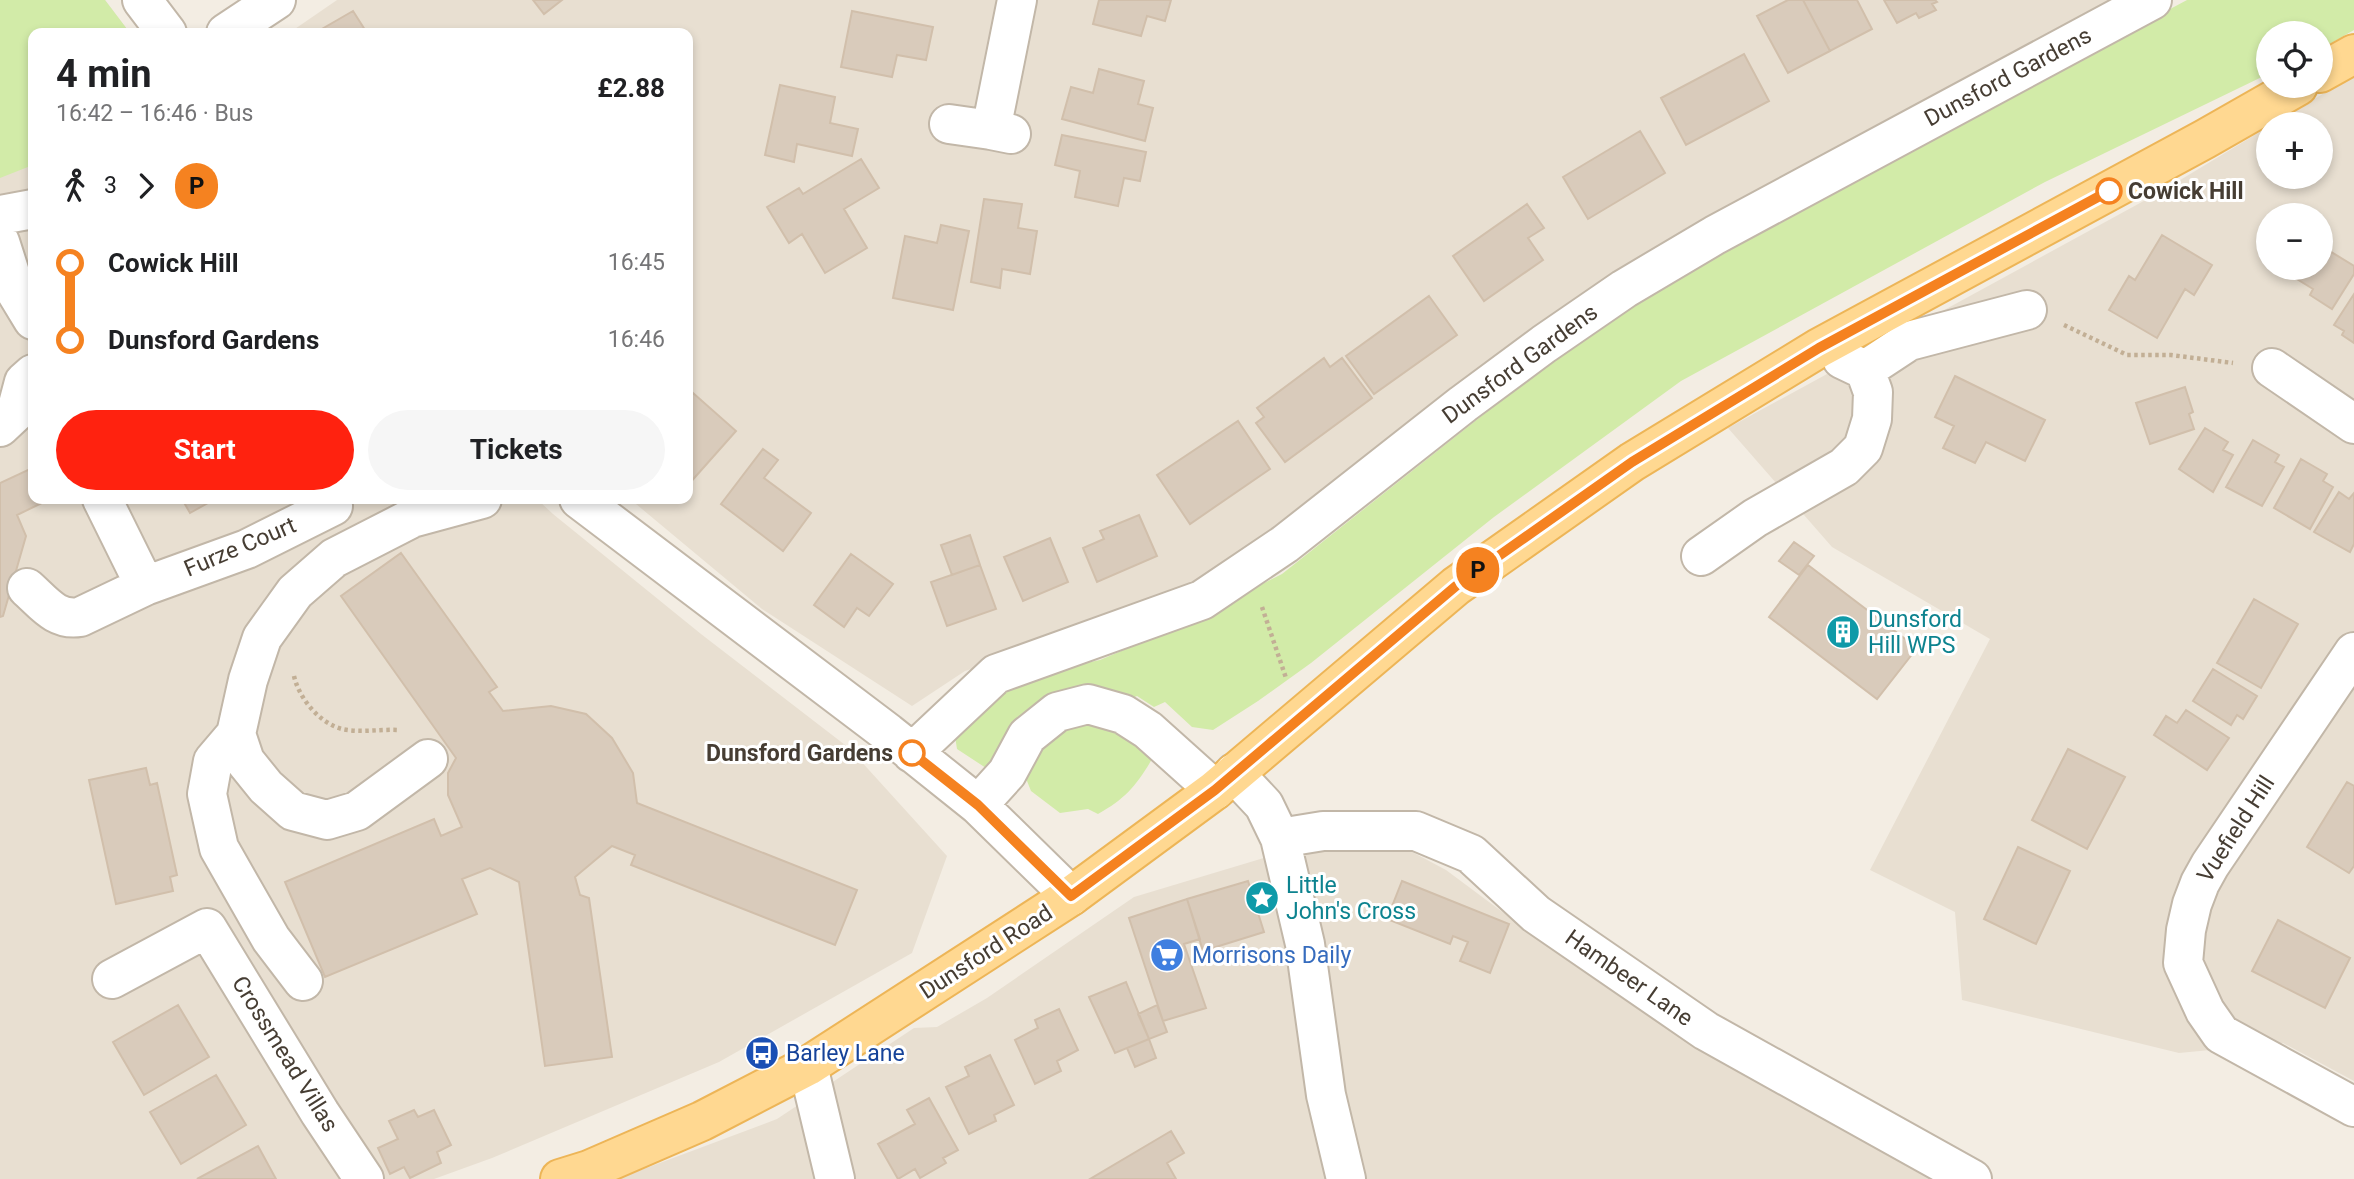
<!DOCTYPE html>
<meta charset="utf-8">
<style>
body{margin:0;font-family:Roboto,sans-serif;background:#f6f6f6;color:#202124;height:100vh;display:flex;flex-direction:column;font-size:26px;white-space:nowrap}
*{box-sizing:border-box;margin:0}
p{font-size:23px;color:#757577}
.icon{flex:none;width:38px;height:38px;fill:none;stroke:currentColor;stroke-width:2;stroke-linecap:round;stroke-linejoin:round}
.map{position:relative;flex:1;overflow:hidden}
.side{position:absolute;left:28px;top:28px;width:665px;height:476px;display:flex;flex-direction:column;background:#fff;border-radius:14px;box-shadow:0 4px 10px #0003}
.side>*{flex:none}
.badge{padding:0 14px;border-radius:23px;font-size:24px;line-height:46px}
.buttons{position:absolute;left:2256px;top:21px;display:grid;gap:14px}
.buttons a{display:grid;place-items:center;width:77px;height:77px;border-radius:50%;background:#fff;box-shadow:0 4px 10px #0003;font-size:35px}
.map>.badge{position:absolute;translate:-50% -50%;box-shadow:0 0 0 4px #fff}
.legs{display:flex;align-items:center;gap:10px;height:77px;padding:0 28px;font-size:23px}
.legs p{margin-inline-start:auto}
.headline{display:flex;align-items:center;justify-content:space-between;height:119px;padding:0 28px}
h1{font-size:38px;font-weight:700;line-height:52px}
.button{display:flex;gap:14px;margin-top:auto;padding:14px 28px}
.button a{flex:1;height:80px;border-radius:42px;background:#ff220f;color:#fff;font-size:28px;font-weight:700;line-height:80px;text-align:center}
.button a+a{background:#f6f6f6;color:#202124}
ul{padding:0 28px;list-style:none}
li{display:flex;align-items:center;gap:24px;height:77px;font-size:26px}
li i{display:grid;place-items:center;width:10px;height:100%;margin:0 9px;background:currentColor}
li i::after{content:'';width:18px;height:18px;margin:-9px;border:5px solid;border-radius:50%;background:#fff}
li p{margin-inline-start:auto}
li:first-child i{background:linear-gradient(#0000 50%,currentColor 0)}
li:last-child i{background:linear-gradient(currentColor 50%,#0000 0)}
.map>svg:first-child{display:block}
.residential{fill:#e8dfd1;fill-rule:evenodd}
.green{fill:#d2eba8}
.building{fill:#d9cbbb;stroke:#d1bfab;stroke-width:2}
.lines{fill:none;stroke-linecap:round;stroke-linejoin:round}
.minor-casing{stroke:#c2b7a8;stroke-width:42}
.major-casing{stroke:#edb557;stroke-width:42}
.path{stroke:#c2af95;stroke-width:4.5;stroke-dasharray:3.5 3.5;stroke-linecap:butt}
.minor{stroke:#fff;stroke-width:38}
.major{stroke:#ffd891;stroke-width:38}
.line-1-casing{stroke:#fff;stroke-width:16}
.line-1{stroke:#f58220;stroke-width:10}
.stop-1-dot{fill:#fff;stroke:#f58220;stroke-width:3.5}
.labels{text-anchor:middle;dominant-baseline:central;stroke-width:6;stroke-linejoin:round;paint-order:stroke}
.street-label{font-size:23px;fill:#463d33;stroke:#fff}
.stop-label{font-size:23px;font-weight:bold;fill:#463d33;stroke:#fff;text-anchor:start}
.culture-label{font-size:23px;fill:#0d838f;stroke:#fff;text-anchor:start}
.shop-label{font-size:23px;fill:#366cbe;stroke:#fff;text-anchor:start}
.transit-label{font-size:23px;fill:#164399;stroke:#fff;text-anchor:start}
</style>
<div class="map">
<svg width="2354" height="1179" viewBox="0 0 2354 1179">
<rect width="100%" height="100%" fill="#f3ede3"/>
<path class="residential" d="M0,0H105L130,33H33V499H537L553,514L701,634L849,748L947,856L912,953L719,1062L492,1158L434,1179H0Z
M337,0H2132L1877,136L1223,576L1170,604L965,671L912,706L762,609L630,499H688V33H289Z
M2354,75V1081L2283,1043L2179,1053L1962,1000L1955,912L1870,870L1990,639L1832,547L1728,428L2162,191L2268,127V177H2320V124H2273ZM2268,215H2320V268H2268Z
M1324,840L1399,845L1446,870L1528,931L1939,1179H617L777,1119L914,1028L937,1027L987,998L1134,897Z"/>
<path class="green" d="M0,0H105L130,33H33V165L0,178Z
M2187,0H2354V30L2321,49L2320,33H2268V74L2045,182L1681,381L1494,517L1311,663L1258,701L1213,730L1192,727L1165,702L1154,707L1137,696L998,757L986,768L957,749L954,730L1018,677L1100,660L1178,627L1282,574L1585,334L1707,257Z
M1067,723H1110L1152,759C1137,785 1125,799 1098,814L1088,809L1060,813L1031,791L1025,776L1034,749Z"/>
<path class="building" d="M533,0H562L544,14Z
M1099,0H1171L1165,21L1147,16L1141,36L1093,24Z
M1788,0H1803L1830,51L1788,73L1757,16Z
M1803,0H1857L1872,29L1830,51Z
M1884,0H1935L1937,2L1932,4L1936,10L1919,18L1916,13L1897,23Z
M353,11L367,33H315Z
M852,11L933,27L926,60L897,55L892,77L841,67Z
M1744,54L1769,101L1686,145L1661,98Z
M1099,69L1144,81L1138,104L1153,108L1145,141L1062,119L1071,87L1093,93Z
M780,85L835,97L830,123L858,129L852,156L797,144L794,162L765,155Z
M1640,131L1665,173L1588,219L1563,177Z
M1062,135L1146,152L1140,181L1124,178L1118,206L1075,197L1080,171L1055,165Z
M861,159L879,188L844,209L867,248L825,273L802,234L789,243L767,207L799,188L803,194Z
M984,199L1022,204L1018,228L1037,231L1030,274L1002,269L1000,288L971,282Z
M1527,204L1544,228L1528,238L1543,260L1484,301L1453,256Z
M941,225L969,231L953,310L893,298L905,236L937,243Z
M2162,235L2212,265L2194,295L2185,289L2157,338L2109,310L2129,276L2135,280Z
M2320,245L2354,266V274L2332,309L2310,295L2313,289L2284,271L2286,268H2320Z
M2354,294V343L2342,335L2344,331L2334,325Z
M1429,296L1457,335L1374,394L1346,356Z
M1324,358L1330,367L1342,358L1372,398L1285,462L1256,423L1264,417L1257,408Z
M1955,376L2045,420L2025,461L1986,442L1975,463L1943,448L1954,426L1935,417Z
M2185,387L2193,412L2189,414L2194,429L2150,444L2136,403Z
M693,393L736,431L688,485V400Z
M1238,421L1270,469L1190,524L1157,475Z
M2205,428L2228,442L2223,450L2233,455L2213,492L2179,469Z
M2253,440L2279,455L2275,462L2284,467L2262,506L2226,487Z
M763,449L778,460L764,478L811,513L783,551L721,504Z
M2301,459L2327,474L2323,481L2333,487L2310,529L2274,508Z
M30,469L33,476V499H45L46,501L17,515L26,536L3,616L0,617V483Z
M2339,492L2349,499L2354,493V544L2350,552L2314,532Z
M182,499H215L190,513Z
M1139,515L1157,556L1097,582L1083,548L1104,539L1100,531Z
M970,535L980,565L952,575L941,545Z
M1050,538L1068,582L1023,601L1004,557Z
M1794,542L1814,556L1799,575L1779,561Z
M401,553L497,687L489,692L503,711L551,706L586,714L612,738L633,773L637,803L857,890L835,945L631,865L635,855L612,846L575,877L580,895L589,898L612,1057L545,1066L519,882L490,868L462,879L477,914L325,977L285,882L434,819L441,836L462,827L448,795V773L456,758L341,596Z
M851,554L893,584L869,616L857,608L844,627L814,605Z
M980,565L996,609L947,626L931,582Z
M1808,565L1917,648L1877,699L1769,617Z
M2254,599L2298,624L2261,688L2217,663Z
M2213,669L2257,696L2243,719L2237,715L2231,725L2193,701Z
M2186,710L2229,738L2207,770L2154,735L2166,716L2177,723Z
M2068,749L2125,777L2087,849L2032,820Z
M146,768L150,785L157,783L177,875L170,877L173,891L116,904L89,780Z
M2347,782L2354,786V866L2349,873L2307,847Z
M2018,847L2070,871L2036,944L1984,919Z
M1248,881L1264,932L1203,951L1187,899Z
M1402,881L1509,924L1490,973L1460,961L1468,942L1453,936L1450,944L1387,919Z
M1187,899L1200,939L1184,944L1206,1008L1163,1021L1129,918Z
M2278,920L2350,958L2325,1008L2252,971Z
M1126,982L1149,1039L1115,1053L1089,997Z
M178,1005L209,1057L144,1095L113,1042Z
M1157,1005L1167,1032L1149,1039L1138,1014Z
M1059,1009L1078,1050L1057,1061L1061,1071L1035,1084L1015,1040L1038,1028L1035,1020Z
M1149,1039L1156,1058L1135,1067L1127,1048Z
M990,1055L1014,1105L994,1115L996,1121L969,1134L946,1087L969,1076L965,1067Z
M216,1075L246,1125L181,1164L150,1112Z
M929,1098L958,1150L943,1158L946,1163L920,1178L915,1169L898,1179L878,1144L915,1124L907,1110Z
M414,1110L418,1117L434,1110L451,1145L437,1152L441,1163L410,1178L404,1167L390,1174L378,1148L398,1139L389,1121Z
M1171,1131L1184,1153L1167,1163L1176,1179H1090Z
M258,1146L276,1179H197Z"/>
<g class="lines">
<g class="minor-casing">
<path id="minor" d="M142,0L167,33
M226,33L276,0
M949,124L991,130
M1011,134L991,130L1017,0
M0,215L33,209
M0,242L16,292L33,320
M1842,359L1865,370L1909,341L2027,310
M2272,368L2354,424
M0,427L16,412L24,382L33,374
M102,499L145,586
M579,499L888,733L978,805L1071,896
M1701,556L1755,518L1844,467L1863,448L1872,419L1873,392L1865,370
M27,588C44,603 56,621 80,617L145,586L247,549L333,506
M2354,652L2210,865L2200,883L2192,904L2186,930L2183,963L2205,1011L2221,1034L2354,1107
M236,734L213,761L207,794L219,848L271,939L303,981
M912,753L996,674L1202,600L1285,544L1463,404L1544,344L1624,289L1715,235L2152,0
M428,759L357,811L327,820L293,811L266,787L245,761L236,734L248,680L262,638L295,592L334,558L412,518L482,499
M1234,773L1264,805L1280,838L1305,944L1326,1095L1346,1179
M978,805L1007,773L1027,736L1057,712L1088,704L1123,714L1148,730L1215,790
M1280,838L1323,831H1416L1471,854L1536,914L1706,1031L1972,1179
M112,979L207,928L320,1113L364,1179
M808,1066L835,1179"/>
</g>
<g class="major-casing">
<path id="major" d="M2320,73L2354,54
M560,1179L589,1170L702,1121L808,1066L1071,896L1215,790L1456,586L1632,462L1819,348L2205,139L2298,86"/>
</g>
<path class="path" d="M2064,325L2127,355H2171L2233,363
M1262,607L1286,678
M294,676C299,698 319,723 342,729C360,733 380,729 399,730"/>
<use href="#minor" class="minor"/>
<use href="#major" class="major"/>
</g>
<g class="lines">
<g class="line-1-casing">
<path id="line-1" d="M912,753L978,805L1071,896L1215,790L1456,586L1632,462L1819,348L2109,191"/>
</g>
<use href="#line-1" class="line-1"/>
</g>
<defs>
<g id="building-disc" transform="scale(1.75)"><circle r="9.5" fill="#0f9aa8" stroke="#fff"/><path d="M-4-6H4V6H1V3H-1V6H-4ZM-2.5-4.3h1.7v1.8h-1.7ZM.8-4.3h1.7v1.8H.8ZM-2.5-1h1.7V.8h-1.7ZM.8-1h1.7V.8H.8Z" fill="#fff"/></g>
<g id="sight-disc" transform="scale(1.75)"><circle r="9.5" fill="#0f9aa8" stroke="#fff"/><path d="M0-6L1.8-2.2L6-1.7L2.9 1.2L3.7 5.4L0 3.3L-3.7 5.4L-2.9 1.2L-6-1.7L-1.8-2.2Z" fill="#fff"/></g>
<g id="supermarket-disc" transform="scale(1.75)"><circle r="9.5" fill="#3f7fe0" stroke="#fff"/><path d="M-6-5.5h2.5l.6 2H6L4.5 2H-2.5L-4.4-4H-6ZM-1.5 3.2a1.3 1.3 0 1 0 .1 0ZM3 3.2a1.3 1.3 0 1 0 .1 0Z" fill="#fff"/></g>
<g id="bus-disc" transform="scale(1.75)"><circle r="9.5" fill="#1a4fb4" stroke="#fff"/><path d="M-5-6H5V4H4V6H2V4H-2V6H-4V4H-5ZM-3.5-4V0h7V-4ZM-3.5 1.2v1.5H-2V1.2ZM2 1.2v1.5H3.5V1.2Z" fill="#fff"/></g>
</defs>
<g fill-rule="evenodd">
<use href="#building-disc" x="1843" y="632"/>
<use href="#sight-disc" x="1262" y="898"/>
<use href="#supermarket-disc" x="1167" y="955"/>
<use href="#bus-disc" x="762" y="1053"/>
</g>
<g class="stop-1-dot">
<circle cx="2109" cy="191" r="12"/>
<circle cx="912" cy="753" r="12"/>
</g>
<g class="labels">
<g class="street-label">
<text transform="translate(2008 77) rotate(-28)">Dunsford Gardens</text>
<text transform="translate(1520 364) rotate(-36)">Dunsford Gardens</text>
<text transform="translate(240 547) rotate(-23)">Furze Court</text>
<text transform="translate(2236 829) rotate(-57)">Vuefield Hill</text>
<text transform="translate(986 952) rotate(-33)">Dunsford Road</text>
<text transform="translate(1629 978) rotate(35)">Hambeer Lane</text>
<text transform="translate(285 1054) rotate(58)">Crossmead Villas</text>
</g>
<g class="stop-label">
<text x="2128" y="191">Cowick Hill</text>
<text x="893" y="753" text-anchor="end">Dunsford Gardens</text>
</g>
<g class="culture-label">
<text x="1868" y="619">Dunsford<tspan x="1868" dy="26">Hill WPS</tspan></text>
<text x="1286" y="885">Little<tspan x="1286" dy="26">John's Cross</tspan></text>
</g>
<g class="shop-label">
<text x="1192" y="955">Morrisons Daily</text>
</g>
<g class="transit-label">
<text x="786" y="1053">Barley Lane</text>
</g>
</g>
</svg>
<div class="buttons">
<a><svg class="icon" aria-label="locate" viewBox="0 0 24 24"><circle cx="12" cy="12" r="6"/><path d="M12 2v4M12 18v4M2 12h4M18 12h4"/></svg></a>
<a>+</a>
<a>−</a>
</div>
<b class="badge" style="left:1478px;top:570px;background:#f58220;color:#111">P</b>
<section class="side">
<div class="headline"><div><h1>4 min</h1><p>16:42 – 16:46 · Bus</p></div><b>£2.88</b></div>
<div class="legs"><svg class="icon" aria-label="walk" viewBox="0 0 24 24"><circle cx="13" cy="4" r="2"/><path d="M13 8l-2 6 4 7M11 14l-3 7M7 12l3-4h3l4 4"/></svg>3<svg class="icon" aria-label="forward" viewBox="0 0 24 24"><path d="M9 5l7 7-7 7"/></svg><b class="badge" style="background:#f58220;color:#111">P</b></div>
<ul>
<li><i style="color:#f58220"></i><b>Cowick Hill</b><p>16:45</p></li>
<li><i style="color:#f58220"></i><b>Dunsford Gardens</b><p>16:46</p></li>
</ul>
<div class="button"><a>Start</a><a>Tickets</a></div>
</section>
</div>
